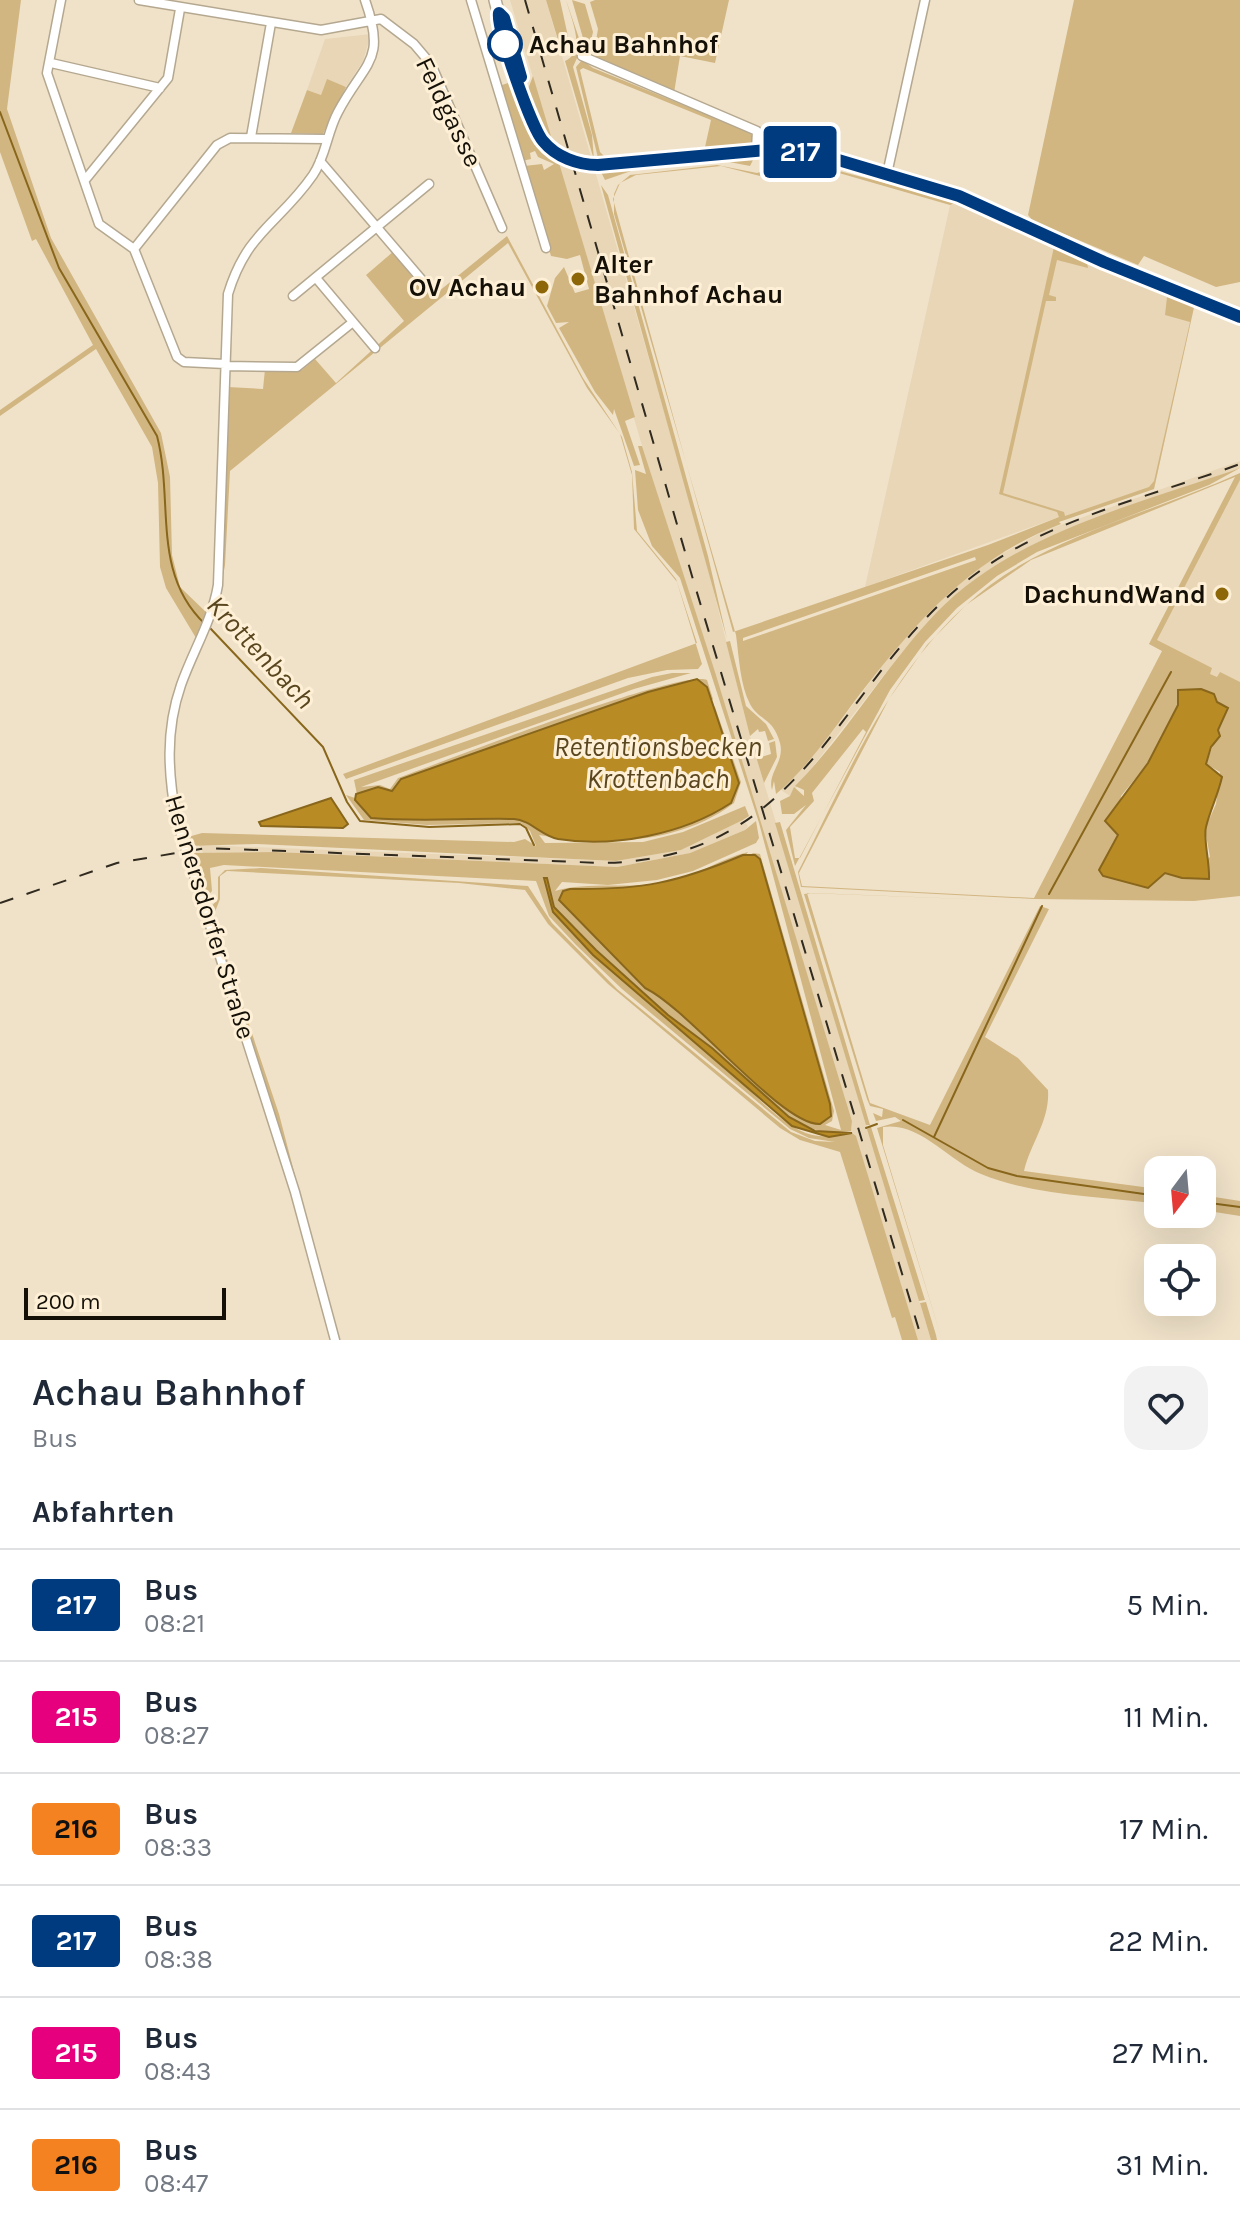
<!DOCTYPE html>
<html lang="de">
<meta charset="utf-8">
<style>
body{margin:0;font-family:Karla,sans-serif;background:#f2f2f3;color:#1f2937;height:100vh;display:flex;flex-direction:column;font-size:30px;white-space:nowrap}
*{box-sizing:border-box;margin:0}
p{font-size:26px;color:#747a83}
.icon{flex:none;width:44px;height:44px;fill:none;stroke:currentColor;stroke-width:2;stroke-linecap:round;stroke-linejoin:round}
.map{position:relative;height:1340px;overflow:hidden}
.side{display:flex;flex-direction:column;background:#fff;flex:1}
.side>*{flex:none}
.badge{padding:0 16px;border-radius:6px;font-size:28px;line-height:52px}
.needle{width:52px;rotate:196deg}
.controls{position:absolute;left:1144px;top:1156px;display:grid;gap:16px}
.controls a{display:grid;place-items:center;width:72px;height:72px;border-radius:16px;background:#fff;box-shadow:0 8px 32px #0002;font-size:40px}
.scale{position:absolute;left:24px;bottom:20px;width:202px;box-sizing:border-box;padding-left:8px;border:4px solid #151007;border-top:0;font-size:22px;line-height:28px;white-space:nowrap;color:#151007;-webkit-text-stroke:6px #fef0d6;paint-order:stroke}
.map>.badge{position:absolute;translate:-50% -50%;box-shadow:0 0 0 4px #fff}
h2{padding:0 32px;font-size:30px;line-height:72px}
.round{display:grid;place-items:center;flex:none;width:84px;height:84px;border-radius:24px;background:#f2f2f3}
.headline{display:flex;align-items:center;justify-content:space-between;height:136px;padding:0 32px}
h1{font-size:38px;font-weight:600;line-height:60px}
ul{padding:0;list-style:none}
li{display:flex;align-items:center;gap:24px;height:112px;padding:0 32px;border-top:2px solid #e0e1e3}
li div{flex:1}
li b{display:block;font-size:30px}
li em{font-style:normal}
li .badge{min-width:88px;font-weight:700;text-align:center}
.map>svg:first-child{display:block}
.built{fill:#e8d6b6}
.green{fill:#d2b682;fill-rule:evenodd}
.water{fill:#b98b24;stroke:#88661b;stroke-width:2}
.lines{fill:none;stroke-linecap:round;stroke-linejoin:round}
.stream{stroke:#88661b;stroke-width:2}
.major-tunnel{stroke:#cfc2ac;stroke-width:11;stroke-dasharray:11 5.5;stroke-linecap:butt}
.minor-casing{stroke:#b5a890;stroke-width:11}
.major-casing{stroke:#b5a890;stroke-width:14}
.minor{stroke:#fff;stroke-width:8}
.major{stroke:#fff;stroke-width:11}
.rail{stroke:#302a1f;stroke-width:2;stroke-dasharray:14 14;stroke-linecap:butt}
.line-casing{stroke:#fff;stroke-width:18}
.line{stroke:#003b80;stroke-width:12}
.stop-dot{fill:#fff;stroke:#003b80;stroke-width:4}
.poi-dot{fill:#8c6607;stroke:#fef0d6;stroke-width:3}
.labels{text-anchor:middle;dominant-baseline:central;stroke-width:6;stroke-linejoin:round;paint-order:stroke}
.stop-label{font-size:26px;font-weight:bold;fill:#151007;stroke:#fef0d6;text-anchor:start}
.street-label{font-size:26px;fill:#151007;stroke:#fef0d6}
.poi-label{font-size:26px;font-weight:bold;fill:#151007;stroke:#fef0d6;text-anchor:end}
.water-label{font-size:28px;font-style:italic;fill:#5a461f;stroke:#fef0d6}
</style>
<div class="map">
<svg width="1240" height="1340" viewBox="0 0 1240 1340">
<rect width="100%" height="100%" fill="#f0e2c9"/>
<path class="built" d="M510,0H546L700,537L750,736L931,1340H918L856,1137L851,1131L852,1121L827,1039L646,459Z
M371,34L363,61L346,87L327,80L321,95L307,90L325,39Z
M951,201L1086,263L1194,305L1154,489L1061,521L1059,517L865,587Z
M1240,461V468L1042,540L976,579L947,602L902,652L790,796L781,790L826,740L915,623L979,566L1044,531Z
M1240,474V692L1149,644Z
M743,820L748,826L745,830L690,853L617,867L275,852L203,853L199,845L616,861L681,850Z"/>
<path class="green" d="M0,0H21L7,109L51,238L161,433L170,477L172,555L180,587L208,614L196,638L166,588L160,567L158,483L152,447L96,349L0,416V410L93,345L36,239L32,241L0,152Z
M546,0H560L569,41L564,49L561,50Z
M566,0L582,47L573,67L592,135L594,160L565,61C587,51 571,19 566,0Z
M572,0L585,4L593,32L588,54L585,55V45Z
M595,0H729L715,63L680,56L674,93L593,58L598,29L590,2Z
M1074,0H1240V282L1216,287L1144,256L1138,265L1033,221L1028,215Z
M582,60L593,68L747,131L752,135V142L745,147L598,158L576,67ZM583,68L711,120L705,147L604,156L600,152L580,70Z
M533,76L635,417L625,421L640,465L634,466L614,409L613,415L595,392L559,328L569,322L556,323L547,306L555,278L564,267L575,293L589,289L580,255L567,259L551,256L524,166L542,164L544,170L554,164L538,157L535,151L530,153L531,159L522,161L507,101L499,86L508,83L507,78L512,79L529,130L540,144L528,89Z
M327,79L346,87L323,134L291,133L307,90L321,95Z
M766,153L807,156L952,197L1087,262L1088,268L1057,260L1049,295L1056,297V301H1046L1003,493L1064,512L1065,516L1149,487L1154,481L1190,322L1165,315L1167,297L1108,272L1195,303L1154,489L1059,522L1061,524C966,560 910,629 851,706C828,737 805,770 776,794L774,781L772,790C767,773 785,762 780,743C773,717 759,721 750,704C740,685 739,657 736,635L614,214V194L618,185L630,175L717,165L757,173L784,163H809L949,200L805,160L791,158L764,165L760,159ZM784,165L825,169L950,205L957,202L1054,247L999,494L1057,512L1059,517L988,545L733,632L613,199L620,183L636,175L721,166L760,176ZM975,557L976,560L743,641V638Z
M750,156L753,160L750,166L719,160L637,169L605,180L599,168Z
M601,185L608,195L708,556L727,639Z
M507,236L583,378L622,437L632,472L637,531L676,579L702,664L698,669L667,670L628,678L346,779L343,774L697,643L677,582L634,529L632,475L620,434L587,388L508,243L230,471L225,565L215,619L213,617L223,562L228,387L263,389L265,369L302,370L315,359L336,383L404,321L366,275L394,251L420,288L424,286L433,296Z
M638,446H642L715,672L852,1121L851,1131L825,1133L794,1122L738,1075L712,1048L668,1015L596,950L554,907L547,878H544L553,912C601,963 653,1005 707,1050C734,1072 768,1114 799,1130C816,1139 834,1137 852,1133L856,1136L918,1340H902L895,1317L892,1318L840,1152L800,1140L780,1128L608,984L548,924L525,890L459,883L227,871L220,876V899L213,917L279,1114L338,1340L209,909L218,899V877L225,870L261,868L528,886L552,923L617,989L791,1132L815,1141L835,1142L809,1138L790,1129L622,989L576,945L549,916L536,881L224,865L210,868L212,891L207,897L189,853L275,852L617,867L690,853L745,830L756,821L759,838L756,843L693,871L657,880L608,885L562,882L555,891C588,881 629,889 666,883C695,877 719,859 748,852L742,860L753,853L760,854L834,1111L832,1121L825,1125L841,1130L759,823L680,578L652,546L638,510L635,470L646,474Z
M1240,468L1209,485L1037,552L997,576L957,608L925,642L890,690L795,866L786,830L806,805L794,814H782L780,801L790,796L794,787L804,796V790L795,786C848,733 885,666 937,612C1015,532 1139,504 1240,468ZM863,729L866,732L800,858H795L790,827L814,801L812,793Z
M1240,473V480L1157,640L1212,668L1210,674L1217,677L1220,672L1240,682V896L1194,901L1034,899L801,887L798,872C858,754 909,623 1033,558C1099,523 1172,504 1240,473ZM1235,477L1149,644L1162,651L1034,898L802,886L799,873L889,699L927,645L966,605L1031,560ZM1178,705L1227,708L1206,764L1220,772L1216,804L1205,829L1210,857L1182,878L1165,873L1148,888L1103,876L1100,870L1118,835L1121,796L1148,763Z
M730,641L746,706L766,724L774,739L768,741L765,731L759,732L758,729L750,736L726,642Z
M672,673H691L634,689L361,787L380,785L390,789L398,778C442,762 679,669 707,680L713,699L710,703L715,707L741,782L734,803C681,844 601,847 539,835L545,843L643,842L683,832L745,806L749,816L743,820L681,850L616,861L257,844L187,846L188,837L202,833L514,842L525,839L536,846L530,831L521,823L427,825L364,820L346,795L358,799L354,780L652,677Z
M775,741L777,757L764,783L754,750L758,749L761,757L771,754L769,743Z
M780,822L870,1125H866L775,823Z
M807,893L870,1103L930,1125L1040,906L1049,909L985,1037L1018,1058L1048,1090C1050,1121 1031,1142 1024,1171L1158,1189V1204C1101,1196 1034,1196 981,1174C949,1161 919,1121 883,1127V1145L942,1340L877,1128L901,1121L895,1117L876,1121L873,1113L882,1117L883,1109L870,1106L867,1099L804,894L813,893L1041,902Z
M871,1127L925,1300L919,1301L867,1129Z
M1202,1195L1240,1201V1216L1202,1210Z
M926,1302L936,1335L937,1340H931L920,1303Z"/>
<path class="water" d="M697,679L707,687L739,783L731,803C684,834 614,848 558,839C542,836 530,820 514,819C466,818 419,822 371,818L355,800L356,794L378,787L392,791L401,779L648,692Z
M1201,689L1214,694L1217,702L1228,708L1218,730L1220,736L1211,747L1206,764L1222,777C1218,795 1210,810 1206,827C1203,838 1210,864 1209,879L1182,878L1165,873L1148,888L1103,876L1099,870L1118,835L1105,821L1148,763L1178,705V690Z
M331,798L348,824L343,828L261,826L259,822Z
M743,855H755L760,859L830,1104L831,1116L820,1124C782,1126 689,1009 645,988L559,900L563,891L570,889C641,890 677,883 743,855Z
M544,878H547L554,907L596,950L668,1015L712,1048L789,1117L815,1131L852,1133L829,1137L792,1126L593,955L553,912Z"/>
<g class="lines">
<path class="stream" d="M0,112L59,268L157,436C174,501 151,573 205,624
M210,628L323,747L347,802L360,821L429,827L520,824L526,828L534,845
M1049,894L1171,672
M903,1120L988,1168L1017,1176L1158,1196
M866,1128L877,1124
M934,1137L1042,906
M1202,1202L1240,1207"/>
<path class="major-tunnel" d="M543,142L572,161L598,165"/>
<g class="minor-casing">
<path id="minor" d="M61,0L47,73L99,224L134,249
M139,0L321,30L381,19L414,44L431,64L502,228
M471,0L546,248
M582,56L757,131L756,150
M51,63L160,88
M251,137L271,23
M320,161L422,280
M887,174L925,0
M85,180L168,78L180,9
M316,278L375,348
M293,296L429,184
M225,364L184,362L177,357L134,249L217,145L230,138L327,139
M225,366L297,367L353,322
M335,1340L295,1192L177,822C168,775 165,731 181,685C193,651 212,621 218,585L228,294C247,231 280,223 313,175C326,156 327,132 338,112C365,61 387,62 365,0"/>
</g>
<g class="major-casing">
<path id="major" d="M495,0L515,77L543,142
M598,165L767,150L825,156L956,195L1104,262L1240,317"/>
</g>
<use href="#minor" class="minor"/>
<use href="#major" class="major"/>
<path class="rail" d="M525,0L692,576L922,1340
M0,903L117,863L206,848L603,863C813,859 836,676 977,573C1050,519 1155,495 1240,464"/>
</g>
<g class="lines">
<g class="line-casing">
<path id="line" d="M521,77L504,18L499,13C496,28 532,129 543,141C556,157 578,165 598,165L767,150L825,156L959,196L1104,262L1240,317"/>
</g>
<use href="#line" class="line"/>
</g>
<circle class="stop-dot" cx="505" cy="44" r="16"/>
<g class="poi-dot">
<circle cx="578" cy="279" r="8"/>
<circle cx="542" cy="287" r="8"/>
<circle cx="1222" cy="594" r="8"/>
</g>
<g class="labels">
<g class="stop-label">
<text x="529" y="44">Achau Bahnhof</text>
</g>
<g class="street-label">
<text transform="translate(449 112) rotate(64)">Feldgasse</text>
<text transform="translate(210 917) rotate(73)">Hennersdorfer Straße</text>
</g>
<g class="poi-label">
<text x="594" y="264" text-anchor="start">Alter<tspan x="594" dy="30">Bahnhof Achau</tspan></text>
<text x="526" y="287">OV Achau</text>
<text x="1206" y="594">DachundWand</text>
</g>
<g class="water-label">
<text transform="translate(261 652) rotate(47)">Krottenbach</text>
<text x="658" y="746">Retentionsbecken<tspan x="658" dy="32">Krottenbach</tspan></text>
</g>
</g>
</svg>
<div class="controls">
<a><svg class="needle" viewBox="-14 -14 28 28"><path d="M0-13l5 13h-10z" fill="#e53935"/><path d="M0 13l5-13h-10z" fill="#747a83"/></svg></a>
<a><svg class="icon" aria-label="locate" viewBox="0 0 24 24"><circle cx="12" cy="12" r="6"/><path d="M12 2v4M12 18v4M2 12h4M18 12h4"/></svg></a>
</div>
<div class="scale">200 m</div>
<b class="badge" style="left:800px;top:152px;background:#003b80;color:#fff">217</b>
</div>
<section class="side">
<div class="headline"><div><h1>Achau Bahnhof</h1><p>Bus</p></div><a class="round"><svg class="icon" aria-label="heart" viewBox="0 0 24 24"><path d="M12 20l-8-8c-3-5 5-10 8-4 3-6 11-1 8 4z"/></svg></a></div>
<h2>Abfahrten</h2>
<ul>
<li><span class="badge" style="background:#003b80;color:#fff">217</span><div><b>Bus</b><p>08:21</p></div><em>5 Min.</em></li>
<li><span class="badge" style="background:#e6007e;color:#fff">215</span><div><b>Bus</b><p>08:27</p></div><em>11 Min.</em></li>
<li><span class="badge" style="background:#f58220;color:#111">216</span><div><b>Bus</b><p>08:33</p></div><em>17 Min.</em></li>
<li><span class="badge" style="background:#003b80;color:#fff">217</span><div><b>Bus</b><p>08:38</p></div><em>22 Min.</em></li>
<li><span class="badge" style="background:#e6007e;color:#fff">215</span><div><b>Bus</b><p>08:43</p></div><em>27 Min.</em></li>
<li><span class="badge" style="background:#f58220;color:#111">216</span><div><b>Bus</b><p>08:47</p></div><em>31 Min.</em></li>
</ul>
</section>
